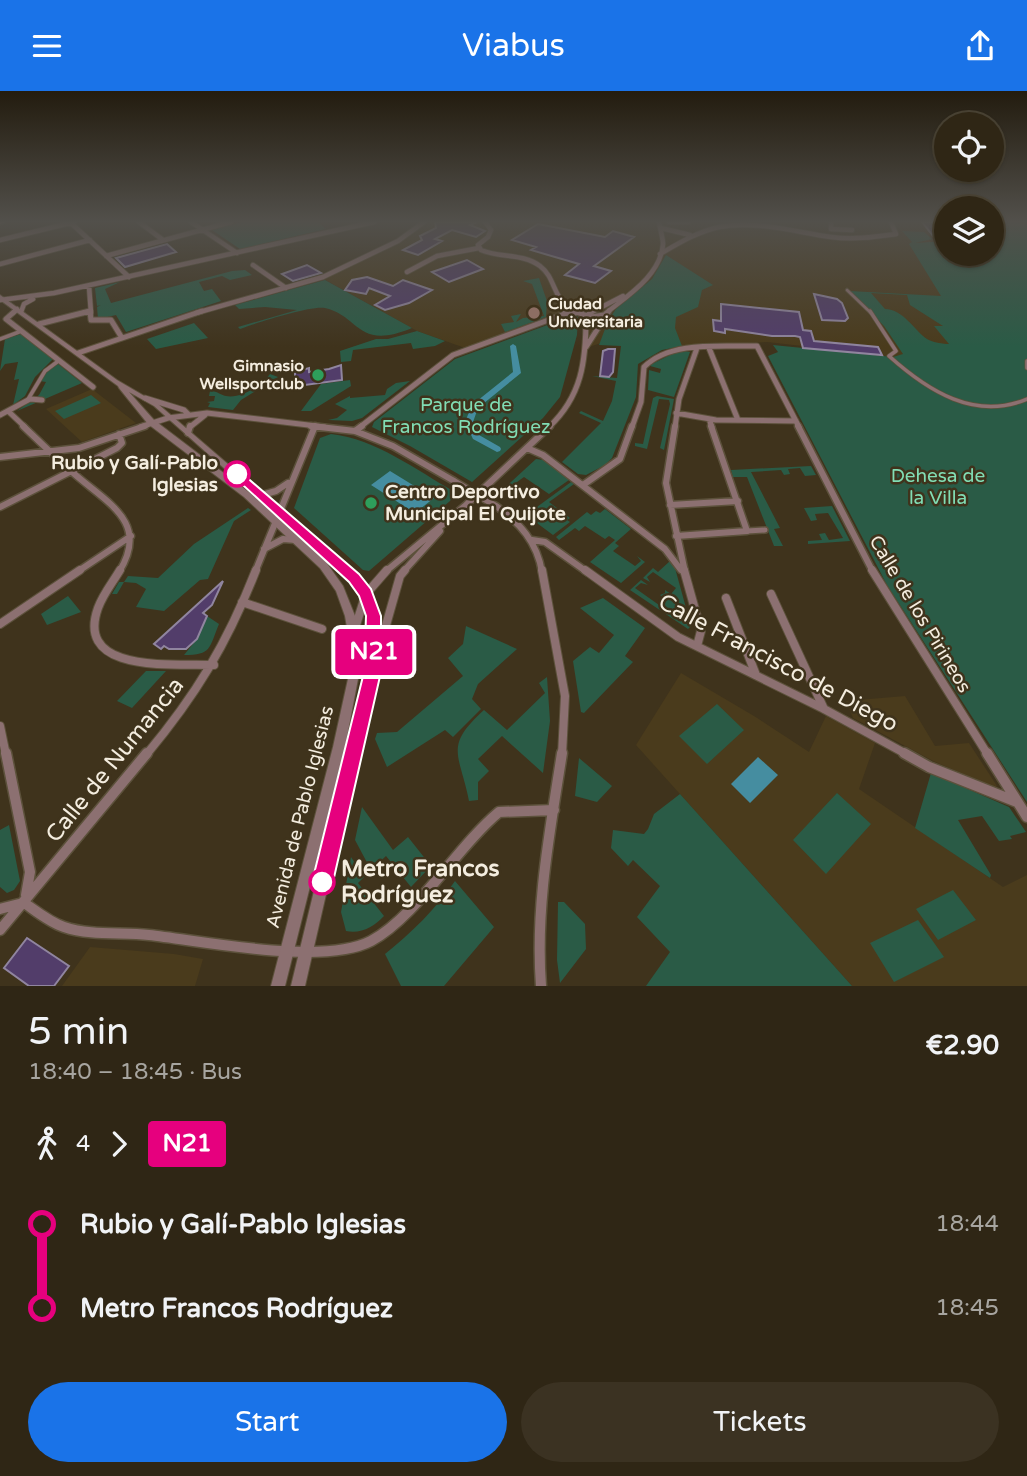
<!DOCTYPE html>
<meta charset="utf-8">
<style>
body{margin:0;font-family:"Varela Round",sans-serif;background:#3b3222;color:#f1f3f6;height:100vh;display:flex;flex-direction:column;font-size:26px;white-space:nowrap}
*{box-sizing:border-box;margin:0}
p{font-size:23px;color:#a7a5a0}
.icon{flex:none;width:38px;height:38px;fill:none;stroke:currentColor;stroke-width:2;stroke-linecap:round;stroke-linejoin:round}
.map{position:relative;height:895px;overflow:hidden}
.sheet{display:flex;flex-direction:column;background:#2f2615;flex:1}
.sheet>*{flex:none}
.badge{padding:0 14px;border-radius:5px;font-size:24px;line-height:46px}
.fabs{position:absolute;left:934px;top:21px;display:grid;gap:14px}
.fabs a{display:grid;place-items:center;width:70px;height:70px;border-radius:50%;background:#2f2615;box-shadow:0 2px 5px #0004,0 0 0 2px #4a4334;font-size:35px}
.map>.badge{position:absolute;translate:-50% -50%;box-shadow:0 0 0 4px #fff}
.legs{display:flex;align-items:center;gap:10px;height:77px;padding:0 28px;font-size:23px}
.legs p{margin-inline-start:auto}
.head{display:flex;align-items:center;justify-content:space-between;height:119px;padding:0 28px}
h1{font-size:38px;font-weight:600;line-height:52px}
.cta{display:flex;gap:14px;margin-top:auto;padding:14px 28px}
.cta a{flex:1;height:80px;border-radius:42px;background:#1a73e8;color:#fff;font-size:28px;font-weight:600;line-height:80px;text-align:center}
.cta a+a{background:#3b3222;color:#f1f3f6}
ul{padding:0 28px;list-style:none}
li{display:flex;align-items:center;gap:24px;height:84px;font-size:26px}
li i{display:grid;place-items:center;width:10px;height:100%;margin:0 9px;background:currentColor}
li i::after{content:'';width:18px;height:18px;margin:-9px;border:5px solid;border-radius:50%;background:#2f2615}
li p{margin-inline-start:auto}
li:first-child i{background:linear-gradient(#0000 50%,currentColor 0)}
li:last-child i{background:linear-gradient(currentColor 50%,#0000 0)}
header{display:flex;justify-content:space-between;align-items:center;height:91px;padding:0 28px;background:#1a73e8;color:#fff;font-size:32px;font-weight:600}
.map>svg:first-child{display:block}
.built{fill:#4a3b1c}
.green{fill:#2a5b46;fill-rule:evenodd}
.water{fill:#458da0}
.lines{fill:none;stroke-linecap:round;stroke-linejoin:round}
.canal{fill:#458da0;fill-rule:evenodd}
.building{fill:#523d6a;stroke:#90859f;stroke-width:2}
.pedestrian-far2-casing{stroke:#5c513b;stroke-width:4.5}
.pedestrian-far1-casing{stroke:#5c513b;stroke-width:5}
.pedestrian-casing{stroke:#5c513b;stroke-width:8}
.minor-far4-casing{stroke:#5c513b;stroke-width:6}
.minor-far3-casing{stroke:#5c513b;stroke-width:7}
.minor-far2-casing{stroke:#5c513b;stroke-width:9}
.minor-far1-casing{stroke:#5c513b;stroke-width:10}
.minor-casing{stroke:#5c513b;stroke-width:13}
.tertiary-casing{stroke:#5c513b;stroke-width:2}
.primary-casing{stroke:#5c513b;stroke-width:3}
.pedestrian-far2{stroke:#8c7071;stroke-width:2.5}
.pedestrian-far1{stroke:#8c7071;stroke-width:3.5}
.pedestrian{stroke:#8c7071;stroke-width:5}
.minor-far4{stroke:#8c7071;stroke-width:4.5}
.minor-far3{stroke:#8c7071;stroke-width:5}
.minor-far2{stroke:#8c7071;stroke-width:6}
.minor-far1{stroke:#8c7071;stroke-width:8}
.minor{stroke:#8c7071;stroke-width:10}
.tertiary{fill:#8c7071;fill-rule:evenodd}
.primary{fill:#e1aaab;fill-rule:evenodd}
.minor-bridge-casing{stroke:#5c513b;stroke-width:9;stroke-linecap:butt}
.minor-bridge{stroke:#8c7071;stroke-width:6}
.line-1{fill:#e6007e;stroke:#fff;stroke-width:2}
.education-dot{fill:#8d6e63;stroke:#3f331c;stroke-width:2.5}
.leisure-dot{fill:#2e9e5b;stroke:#3f331c;stroke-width:2.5}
.stop-1-dot{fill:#fff;stroke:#e6007e;stroke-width:3.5}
.labels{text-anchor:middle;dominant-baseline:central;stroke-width:5;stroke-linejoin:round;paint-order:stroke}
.far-poi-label{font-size:16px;font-weight:bold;fill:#f4eddf;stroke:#3f331c;text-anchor:start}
.park-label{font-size:19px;fill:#81ddb4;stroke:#3f331c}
.stop-label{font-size:19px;font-weight:bold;fill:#f4eddf;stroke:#3f331c;text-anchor:end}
.poi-label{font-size:19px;font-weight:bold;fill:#f4eddf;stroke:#3f331c;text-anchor:start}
.street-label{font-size:19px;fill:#f4eddf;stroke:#3f331c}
.near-street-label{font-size:23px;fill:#f4eddf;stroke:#3f331c}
.near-stop-label{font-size:23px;font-weight:bold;fill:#f4eddf;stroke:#3f331c;text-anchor:start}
</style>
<header><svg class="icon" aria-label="menu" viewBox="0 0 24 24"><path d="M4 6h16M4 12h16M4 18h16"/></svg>Viabus<svg class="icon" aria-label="share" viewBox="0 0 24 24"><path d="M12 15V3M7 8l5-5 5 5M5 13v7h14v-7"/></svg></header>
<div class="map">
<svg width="1027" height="895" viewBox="0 0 1027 895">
<rect width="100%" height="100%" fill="#3f331c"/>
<path class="built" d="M423,131H947V163H992V131H1027V303L1020,308L882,264L767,251L682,255L601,252L586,257V226L573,223L468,258L417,240L322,187L398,150Z
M92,298L136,332L82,351L46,318Z
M681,582L754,625L809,661L826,625L875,652L859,698L1003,796L1027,784V895H852L636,654Z
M905,605L935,655L969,652L997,695L995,697L933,670L853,627L846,610Z
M90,856L174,863L203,868L195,895H62Z"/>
<path class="green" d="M243,131H318L326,138L240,158L212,139Z
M992,131H1016L1027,134V711L887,494L768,265L778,261L773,254L893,266L903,263L884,235L850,200L941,205L909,153L912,151L902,140L924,141L932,148L915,152L947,150V163H992ZM871,202L907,204L910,214L943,235H934L949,253C944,253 931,251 927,248C914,239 903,218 885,218Z
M666,164L713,194L702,199L698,216L676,226L675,237L682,255L662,259L638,273L636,306L612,367L605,374L586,384L578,383L562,371L601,332L579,322L581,320L603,330L612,310L616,290L592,285L617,287L621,255L599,254L608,230L616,218L652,188Z
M245,179L252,184L230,189L222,185L199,191L204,200L212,198L221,210L126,241L116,224L98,228L97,216L101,214L97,215L95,197L120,191L105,198L111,212L232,180Z
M539,187L547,210L546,226L505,241L501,233L514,231L511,225L521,223L516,231L523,227L544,225L532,193L523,190Z
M325,189L412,237C357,260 360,225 325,217C311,214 256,232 240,238L238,236L297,219L265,216L239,218L235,214Z
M572,225L578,226L577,244L560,306L543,327L472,391L410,355L372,336L374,331L455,268Z
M194,232L208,247L156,258L147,248Z
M417,240L445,250L435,255L413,258L411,252L353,259L351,270L341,271L340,260L376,248H388Z
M21,243L53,268L35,286L25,305L13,314L19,288L14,289L18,271L5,273L0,280L5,248Z
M685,260L690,261L674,306L648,299L649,279L660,282L661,278L650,275L652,273L674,262Z
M58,273L82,292L17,320L39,304L46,291L40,290L46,281Z
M270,283L278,286L241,309L233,319L208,316L210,312L207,311L214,310L215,305H209L210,300C218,300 220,304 226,305C240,308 261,295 270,283Z
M350,289L351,295L311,320H301L321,293Z
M410,290L362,327L352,330L328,329L337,327L347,319L335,313L350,305V307L385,304L387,298L396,292Z
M91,304L101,312L64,328L55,320Z
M657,305L674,308L664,359L660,357L670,313L669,309L659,308L647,358L635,355V352L643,353L653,307Z
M331,343C376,348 416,379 455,401L450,410L369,480L363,479L294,417L320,347Z
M536,368L544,369L569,389L549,403L524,386L499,404L505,409L497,404Z
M811,375L816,384L805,385L800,377L788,378L790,383L784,384L781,379L751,381L780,437L774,438L783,455H774L747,386H733L731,379Z
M571,391L574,393L549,411L570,427L567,429L570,431L553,444L526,424Z
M832,415L850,450L808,453V450L822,449L819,443L825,442L829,449L843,447L828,422L815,423L817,429L811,430L804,417Z
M248,417L251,419L234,430L208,488L200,489L164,520L136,516L146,498L136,492L124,491L117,503H112L119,491H124L128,485L158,487L194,453Z
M605,418L631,438L615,452L619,455L613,460L635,475L641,470L637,465L645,471L621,492L590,471L615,449L609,445L605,448L585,435L579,440L575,437L559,449L556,446L587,421L591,424L596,420L600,422Z
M670,470L675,477L691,535L688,538L630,499L641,489L648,494L641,492L635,497L659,514L665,508L660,504L665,502V499L671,503L676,497L653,481L647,486L650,491L643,487L653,477L658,481Z
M68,505L81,521L47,534L41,523Z
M603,507L645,537L625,565L633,571L584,622L581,621L573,570L590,556L599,562L614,544L580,517Z
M207,525L219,533C209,557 212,564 184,564L197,548Z
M466,535L517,558L478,593L472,608L481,618L453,646L445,639L387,676L375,648L377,642L397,641L463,585L448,567L463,553Z
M146,580H166L132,617L117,610Z
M547,586L550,630L543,682L502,645L478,668L489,680L478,691V709L469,710C460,663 443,656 484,619L507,639L545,602L539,592Z
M717,613L744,639L707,673L679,645Z
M579,667L612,695L597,711L575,705Z
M931,682L1009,716L1026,741L1010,745L1012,748L999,750L982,725L958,729L991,784L990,787L915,737Z
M837,702L871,733L826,783L793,749Z
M680,703L852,895H646L670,861L637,826L660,795L633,769L628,775L611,757L613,739L644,743L648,738L654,723Z
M362,716L393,759L408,746L431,775L411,796L386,765L371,779L355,749Z
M9,734L20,790L14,799L7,802L0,796V739Z
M351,766L364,786L358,792L384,825C374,836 361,843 346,840L341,821Z
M455,790L494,836L444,895H401L385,863C411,842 436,818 455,790Z
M953,799L976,829L938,849L916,818Z
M558,811H564L585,833L586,858L560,892L557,869Z
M918,829L944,866L894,891L870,852Z"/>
<path class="water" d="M390,380L434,407L415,422L371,394Z
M758,666L778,684L750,712L731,693Z"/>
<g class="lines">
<path class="canal" d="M513,253L516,255L521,282L478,317L473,331L479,344L500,356L501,358L500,360L497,361L473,348L465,331L472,314L513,281L510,255Z"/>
</g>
<path class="building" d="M435,131H477L470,134L485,140L476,146L452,139L435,148L442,150L418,164L403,159L422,149L420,145L436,137Z
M922,131H947V147L934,146Z
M538,133L605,146L613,140L634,146L594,175L611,180L595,192L565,184L579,173L531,159L536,156L512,149Z
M167,153L176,161L125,176L116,167Z
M467,169L483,178L449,191L432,181Z
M307,174L321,182L293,190L282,183Z
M367,186L393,195L403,189L432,199L409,212L385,219L375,214L390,205L369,197L366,203L345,199L352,189Z
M814,203L837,208L842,212L848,227L845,230L822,229Z
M721,213L799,221L803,239L811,240L814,250L878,256L882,264L803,257L800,246L795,245H772L725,238V242L714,240L713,229L721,230Z
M608,258H615L613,281L609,286L600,285L603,260Z
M341,274L342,289L305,294L300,289L295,290V281L309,277V281L329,278Z
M223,490L212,514L203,522L207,525L197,548L186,558H169L164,555L161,558L154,553Z
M27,847L69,875L54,895H29L4,877Z"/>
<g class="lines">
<g class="pedestrian-far2-casing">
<path id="pedestrian-far2" d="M847,199L871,222"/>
</g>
<g class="pedestrian-far1-casing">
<path id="pedestrian-far1" d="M870,220L896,260L889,265C928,300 975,330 1027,308
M0,248L19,241
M1027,270V277
M27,310L45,280L57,271"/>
</g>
<g class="pedestrian-casing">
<path id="pedestrian" d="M747,440L765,439"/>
</g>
<g class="minor-far4-casing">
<path id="minor-far4" d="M70,131L129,186
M139,131L163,149
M191,131L237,162
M485,131L491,139L488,146L478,154L481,159C499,167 523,162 540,175C557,188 551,208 576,222
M669,131H689
M831,131V138L852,139
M661,137L690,144
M0,149L74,131
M660,163C679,152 697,141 719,136C756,129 795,141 831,146C853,149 874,146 896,143L891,131
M106,165L231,131
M0,173L90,149
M253,174L286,197
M407,181L437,165L479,157
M89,195L91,222
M0,209L54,202L374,131
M21,221L24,213L33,208
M13,222L17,218
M83,222L91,220
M196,222L323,186L398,150L424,131
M564,222L589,217
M590,222L623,205
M606,222C627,205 661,184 663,153C663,147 660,138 659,131"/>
</g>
<g class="minor-far3-casing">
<path id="minor-far3" d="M15,220L6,228L93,296
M90,220L91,229H111L122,247
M573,220L591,226L604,224
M39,233L90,220
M586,256L609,220
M709,257L738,329
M78,262L202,220
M145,307L184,319L188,323
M8,320L25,336
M676,322L716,329L796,330
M0,324L30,308L42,309
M709,328L712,336
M140,336L168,327L207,322L325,336
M190,336L205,324
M360,336L453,264L573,220
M549,336C582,305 586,270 586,226L592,220
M632,336L641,311L644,276C671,249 722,256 757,255L799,336
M675,336L679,308L697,257"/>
</g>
<g class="minor-far2-casing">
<path id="minor-far2" d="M23,335L65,375
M311,335L355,340L393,355L454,390
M675,335L666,392L685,481
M798,335L873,481
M355,340L362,335
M188,342L190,335
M527,357L543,364L665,458L681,479
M0,366L79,357L145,335
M71,380C105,411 151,430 119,481
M583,394L620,368L632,335
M262,404L276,400L288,392
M670,414L738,410
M496,415C520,432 537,451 542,481
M0,416L117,357L122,352L119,343
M676,445L747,440L711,335
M532,449L545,451L587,481
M264,458L283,448L296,449
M77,481L131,445
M255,481L315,335
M385,481L466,414L550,335
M403,481L440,440"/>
</g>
<g class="minor-far1-casing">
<path id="minor-far1" d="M120,479C113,491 103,503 98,517C74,584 177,572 214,574
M542,479L565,605L562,664
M585,479L678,546L824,618L908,664
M684,479L701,540L697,555
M872,479L988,664
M771,503L824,618
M726,507L756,584
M242,511L322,538
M0,533L80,479
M354,540L366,503L387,479
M375,573L400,485L405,479
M0,635L6,664
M146,664C196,604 227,553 256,479"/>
</g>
<g class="minor-casing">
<path id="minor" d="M6,662L30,781L26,804
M904,662L929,676L1017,711
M987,662L1027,726
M23,811C36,820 49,831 64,836C91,845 121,841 149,844C204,850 323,875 371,850C416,826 457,756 499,721L554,719
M0,818L19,813
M0,839L147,662
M541,895C535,816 550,740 562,662"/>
</g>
<g class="tertiary-casing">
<path id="tertiary" d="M0,204L117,289L158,313L357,484L369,500L378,525L377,581L305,895H291L367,581L368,525L362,504L351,490L154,315L129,301L154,329L250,402L326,471L343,495L355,525L358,542V588L345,656L285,895H271L333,656L348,588V542L345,525L336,500L320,477L244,406L148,333L119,297L118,295L0,209Z"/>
</g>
<g class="primary-casing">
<path id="primary" d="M0,131H5L0,133Z"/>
</g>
<use href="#pedestrian-far2" class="pedestrian-far2"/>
<use href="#pedestrian-far1" class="pedestrian-far1"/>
<use href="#pedestrian" class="pedestrian"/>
<use href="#minor-far4" class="minor-far4"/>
<use href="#minor-far3" class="minor-far3"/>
<use href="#minor-far2" class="minor-far2"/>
<use href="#minor-far1" class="minor-far1"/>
<use href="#minor" class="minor"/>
<use href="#tertiary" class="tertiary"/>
<use href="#primary" class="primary"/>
<g class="minor-bridge-casing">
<path id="minor-bridge" d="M454,390L496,415"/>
</g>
<use href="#minor-bridge" class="minor-bridge"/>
</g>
<linearGradient id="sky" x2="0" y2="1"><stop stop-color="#231c0f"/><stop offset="0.51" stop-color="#52504b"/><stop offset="1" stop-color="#52504b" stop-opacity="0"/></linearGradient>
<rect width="1027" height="256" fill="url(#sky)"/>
<path class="line-1" d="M237,378L359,483L371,498L381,525V581L333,791L330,799L322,802L315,799L312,791L364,581L366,525L359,505L349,491L233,385V380Z"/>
<circle class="education-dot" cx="534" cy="222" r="7"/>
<g class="leisure-dot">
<circle cx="318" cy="284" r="7"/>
<circle cx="371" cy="412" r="7"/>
</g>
<g class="stop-1-dot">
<circle cx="237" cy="383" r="12"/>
<circle cx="322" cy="791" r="12"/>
</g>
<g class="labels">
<g class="far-poi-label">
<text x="548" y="213">Ciudad<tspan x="548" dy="18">Universitaria</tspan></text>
<text x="304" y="275" text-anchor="end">Gimnasio<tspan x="304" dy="18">Wellsportclub</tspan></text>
</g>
<g class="park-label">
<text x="466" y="314">Parque de<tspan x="466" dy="22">Francos Rodríguez</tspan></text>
<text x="938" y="385">Dehesa de<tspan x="938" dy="22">la Villa</tspan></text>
</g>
<g class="stop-label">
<text x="218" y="372">Rubio y Galí-Pablo<tspan x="218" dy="22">Iglesias</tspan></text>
</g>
<g class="poi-label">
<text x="385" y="401">Centro Deportivo<tspan x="385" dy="22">Municipal El Quijote</tspan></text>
</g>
<g class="street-label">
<text transform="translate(920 523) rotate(59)">Calle de los Pirineos</text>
<text transform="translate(300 726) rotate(-76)">Avenida de Pablo Iglesias</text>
</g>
<g class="near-street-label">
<text transform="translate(778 572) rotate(28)">Calle Francisco de Diego</text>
<text transform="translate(115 669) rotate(-51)">Calle de Numancia</text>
</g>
<g class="near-stop-label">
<text x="341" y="778">Metro Francos<tspan x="341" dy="26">Rodríguez</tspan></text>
</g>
</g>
</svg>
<div class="fabs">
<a><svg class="icon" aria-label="locate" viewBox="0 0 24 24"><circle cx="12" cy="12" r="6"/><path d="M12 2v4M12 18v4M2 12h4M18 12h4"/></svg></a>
<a><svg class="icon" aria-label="layers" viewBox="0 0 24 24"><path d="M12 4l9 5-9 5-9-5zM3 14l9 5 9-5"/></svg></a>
</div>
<b class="badge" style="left:374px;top:561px;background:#e6007e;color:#fff">N21</b>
</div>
<section class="sheet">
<div class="head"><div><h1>5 min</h1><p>18:40 – 18:45 · Bus</p></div><b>€2.90</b></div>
<div class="legs"><svg class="icon" aria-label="walk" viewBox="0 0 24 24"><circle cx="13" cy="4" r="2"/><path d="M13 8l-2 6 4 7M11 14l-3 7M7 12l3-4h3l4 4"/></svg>4<svg class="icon" aria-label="forward" viewBox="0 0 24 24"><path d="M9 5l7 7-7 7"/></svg><b class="badge" style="background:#e6007e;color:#fff">N21</b></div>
<ul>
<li><i style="color:#e6007e"></i><b>Rubio y Galí-Pablo Iglesias</b><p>18:44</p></li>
<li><i style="color:#e6007e"></i><b>Metro Francos Rodríguez</b><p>18:45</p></li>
</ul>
<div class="cta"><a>Start</a><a>Tickets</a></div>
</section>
